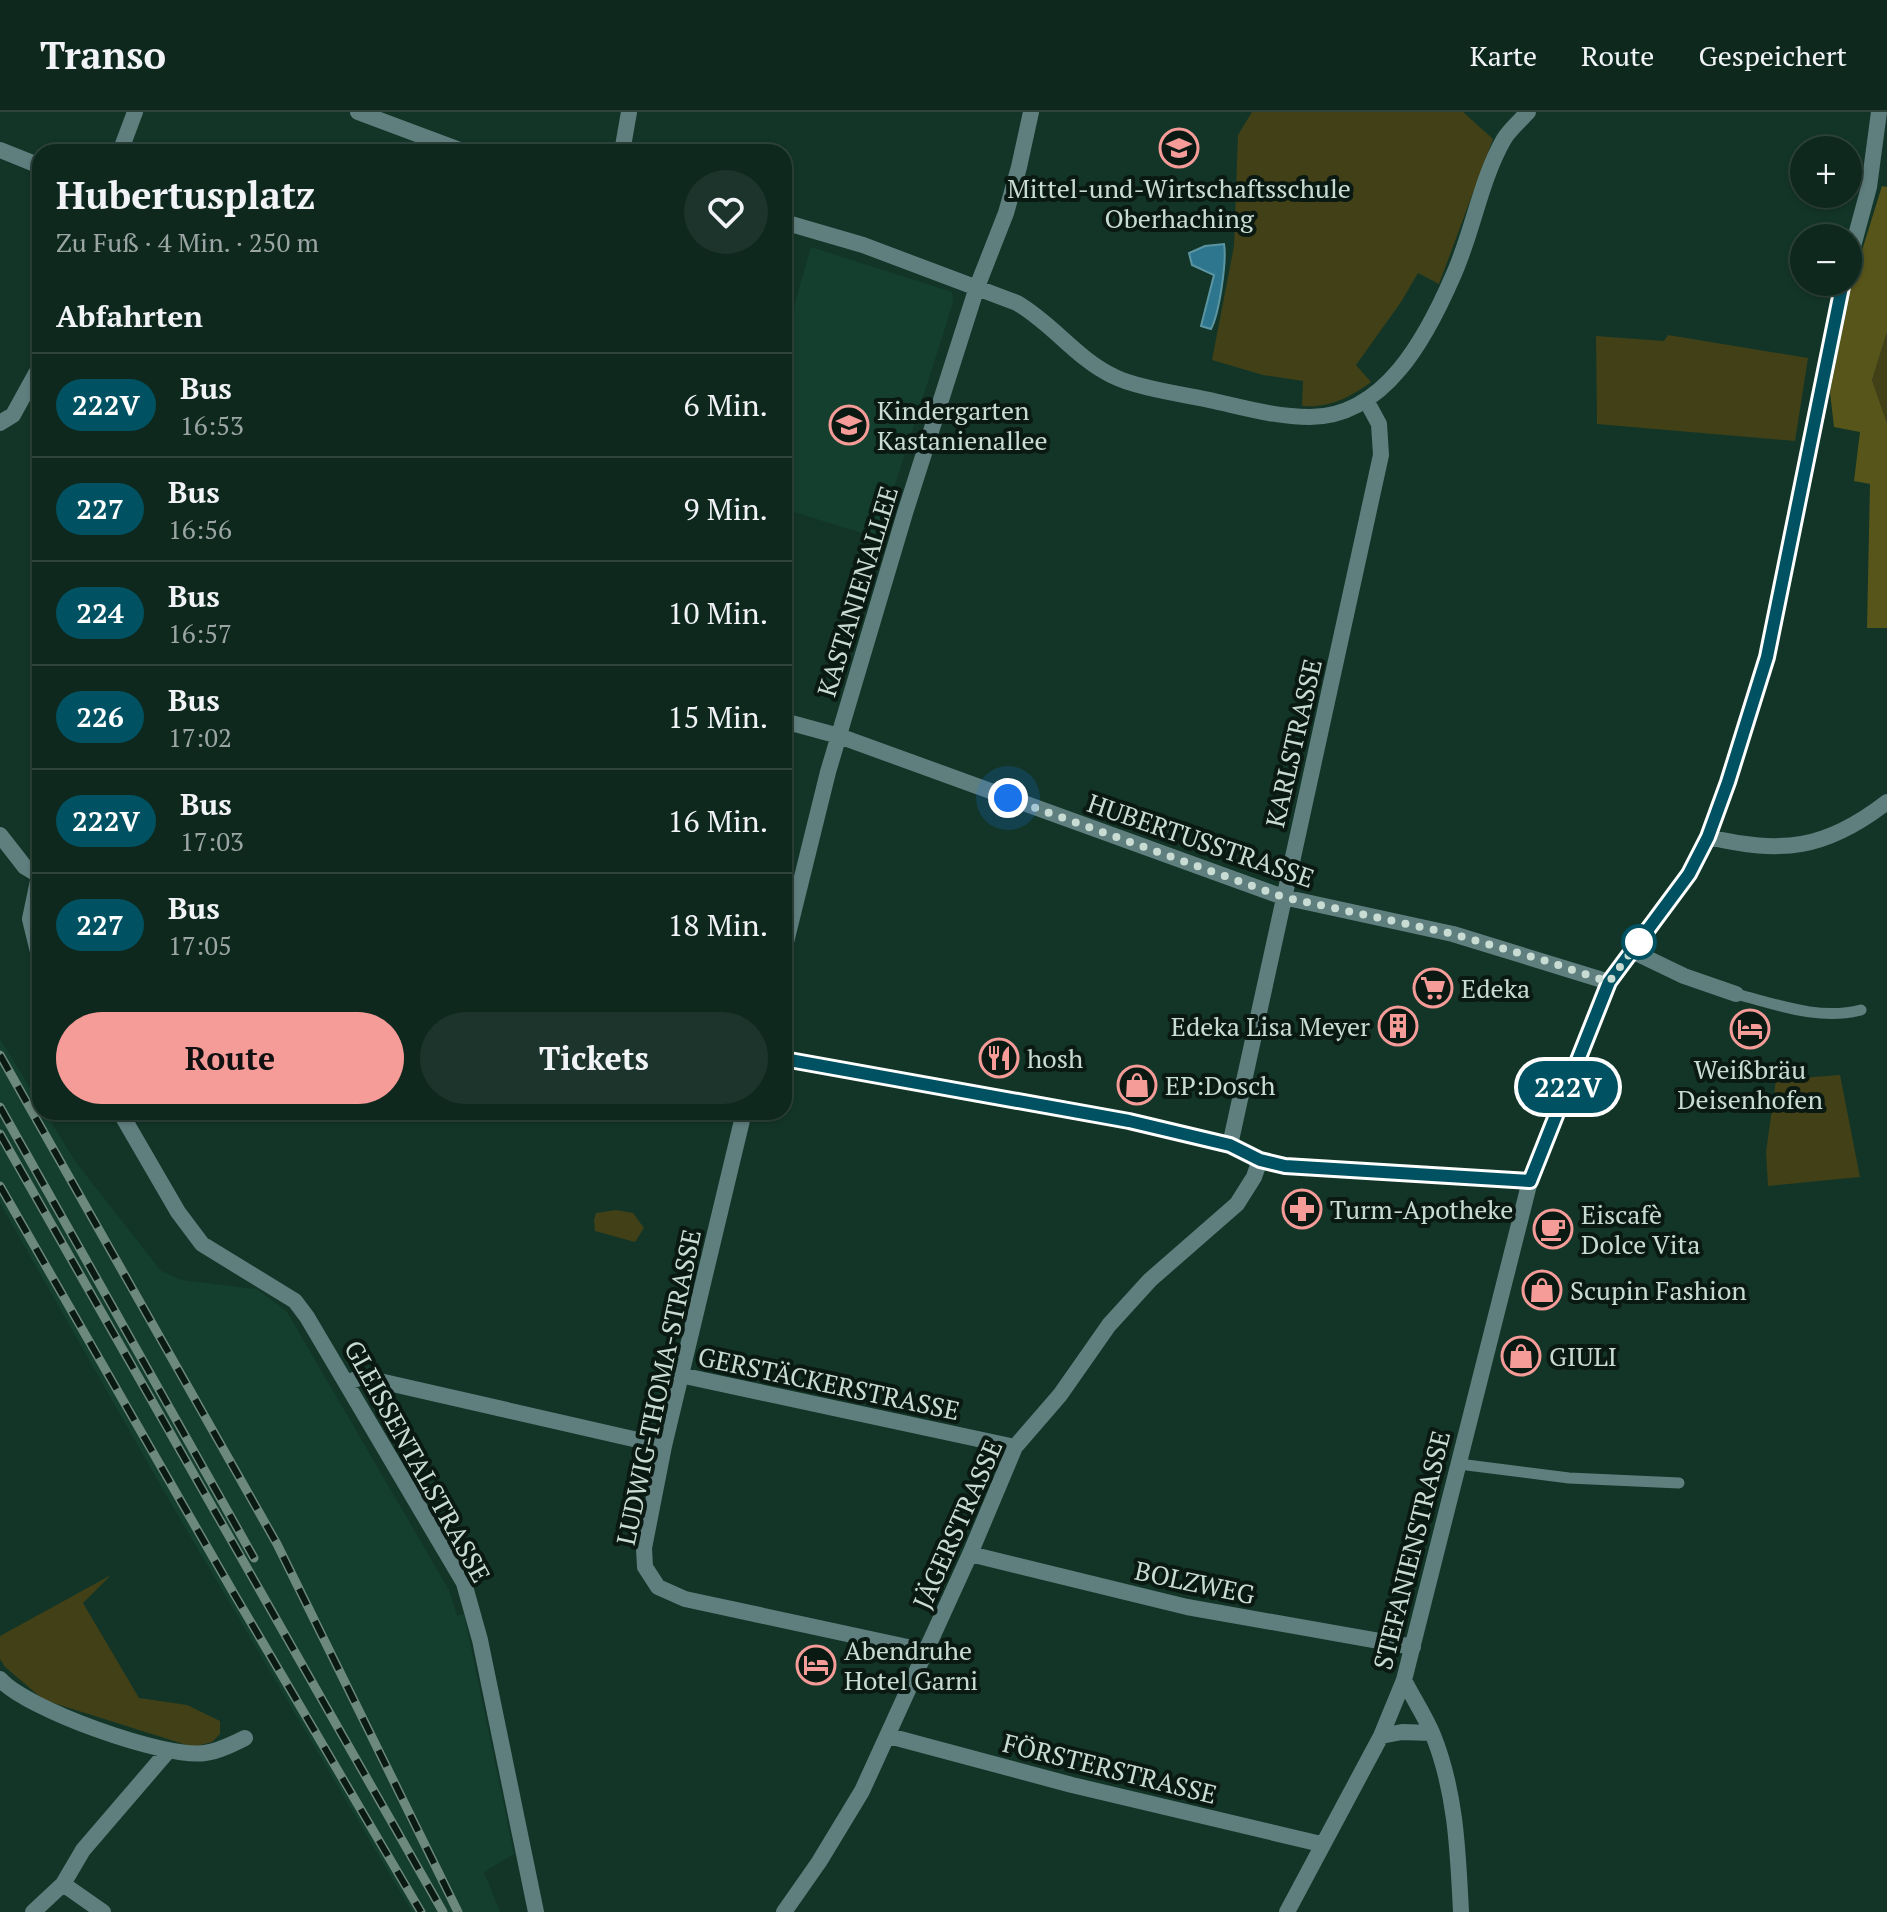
<!DOCTYPE html>
<html lang="de">
<meta charset="utf-8">
<style>
body{margin:0;font-family:"PT Serif",serif;background:#1c342b;color:#f1f3f6;height:100vh;display:flex;flex-direction:column;font-size:30px;white-space:nowrap}
*{box-sizing:border-box;margin:0}
p{font-size:26px;color:#9ba6a4}
.icon{flex:none;width:44px;height:44px;fill:none;stroke:currentColor;stroke-width:2;stroke-linecap:round;stroke-linejoin:round}
.map{position:relative;flex:1;overflow:hidden}
.side{position:absolute;left:32px;top:32px;width:760px;height:976px;display:flex;flex-direction:column;background:#0e281e;border-radius:24px;box-shadow:0 2px 6px #0004,0 0 0 2px #2e443c}
.side>*{flex:none}
.badge{padding:0 16px;border-radius:26px;font-size:28px;line-height:52px}
.controls{position:absolute;left:1790px;top:24px;display:grid;gap:16px}
.controls a{display:grid;place-items:center;width:72px;height:72px;border-radius:50%;background:#0e281e;box-shadow:0 2px 6px #0004,0 0 0 2px #2e443c;font-size:40px}
.you{position:absolute;width:40px;height:40px;margin:-20px;border:6px solid #fff;border-radius:50%;background:#1a73e8;box-shadow:0 0 0 12px #1a73e833}
.map>.badge{position:absolute;translate:-50% -50%;box-shadow:0 0 0 4px #fff}
h2{padding:0 24px;font-size:30px;line-height:72px}
.round{display:grid;place-items:center;flex:none;width:84px;height:84px;border-radius:42px;background:#1c342b}
.head{display:flex;align-items:center;justify-content:space-between;height:136px;padding:0 24px}
h1{font-size:38px;font-weight:800;line-height:60px}
.cta{display:flex;gap:16px;margin-top:auto;padding:16px 24px}
.cta a{flex:1;height:92px;border-radius:48px;background:#f59b98;color:#111;font-size:32px;font-weight:800;line-height:92px;text-align:center}
.cta a+a{background:#1c342b;color:#f1f3f6}
ul{padding:0;list-style:none}
li{display:flex;align-items:center;gap:24px;height:104px;padding:0 24px;border-top:2px solid #2e443c}
li div{flex:1}
li b{display:block;font-size:30px}
li em{font-style:normal}
li .badge{min-width:88px;font-weight:700;text-align:center}
header{display:flex;align-items:center;gap:48px;box-sizing:border-box;height:112px;padding:0 40px;background:#0e281e;border-bottom:2px solid #2e443c}
header strong{font-size:38px}
nav{display:flex;gap:44px;margin-inline-start:auto;font-size:28px}
.map>svg:first-child{display:block}
.built{fill:#143f2f}
.green{fill:#414017}
.forest{fill:#57551a}
.water{fill:#2d768d;stroke:#5c95a2;stroke-width:2}
.lines{fill:none;stroke-linecap:round;stroke-linejoin:round}
.lane{stroke:#5f7f7e;stroke-width:11}
.street{stroke:#5f7f7e;stroke-width:16}
.rail-casing{stroke:#6d887d;stroke-width:9}
.rail{stroke:#0b1913;stroke-width:6;stroke-dasharray:18;stroke-linecap:butt}
.line-casing{stroke:#fff;stroke-width:18}
.line{stroke:#005262;stroke-width:12}
.walk{stroke:#c9dcd3;stroke-width:8;stroke-dasharray:0 14.4}
.stop-dot{fill:#fff;stroke:#005262;stroke-width:4}
.labels{text-anchor:middle;dominant-baseline:central;stroke-width:8;stroke-linejoin:round;paint-order:stroke}
.poi-label{font-size:26px;fill:#c9dcd3;stroke:#0b1913;text-anchor:start}
.street-label{font-size:26px;fill:#c9dcd3;stroke:#0b1913}
</style>
<header>
<strong>Transo</strong>
<nav><a>Karte</a><a>Route</a><a>Gespeichert</a></nav>
</header>
<div class="map">
<svg width="1887" height="1800" viewBox="0 0 1887 1800">
<rect width="100%" height="100%" fill="#133528"/>
<path class="built" d="M811,135L952,180L953,191L878,426L784,397V230Z
M0,927L40,992V1000H45L75,1049L161,1159L181,1168L257,1177L287,1200L449,1478L457,1504L464,1502L514,1742L484,1760L500,1800H412L162,1376L0,1091Z"/>
<path class="green" d="M1252,0H1463L1493,27L1439,172L1418,161L1401,190L1356,253L1371,270C1349,286 1330,296 1302,294L1303,269L1263,263L1212,248L1234,134L1238,23Z
M1887,220V311L1872,268Z
M1668,223L1808,246L1795,329L1597,312L1596,224L1664,229Z
M1840,963L1860,1065L1768,1074L1766,1040L1776,968Z
M616,1098L633,1101L644,1116L635,1130L595,1119L594,1108L596,1101Z
M111,1463L83,1491L139,1586L187,1593L220,1609V1622L212,1630L193,1635L44,1588L5,1555L0,1547V1524Z"/>
<path class="forest" d="M1882,74L1887,75V220L1872,268L1887,311V516H1867L1870,372L1854,369L1860,320L1834,315L1830,280L1850,177Z"/>
<path class="water" d="M1224,132C1227,150 1219,202 1211,217L1201,214L1214,163L1192,153L1189,141L1205,134Z"/>
<g class="lines">
<path class="lane" d="M1736,882C1776,892 1819,909 1861,898
M1459,1352L1569,1366L1679,1371"/>
<path class="street" d="M358,0L465,40
M0,38L40,54
M120,40L135,0
M622,40L629,0
M784,110L863,133L1017,191C1053,212 1077,247 1113,264C1136,276 1187,283 1214,289C1245,296 1277,305 1310,305C1385,305 1427,224 1453,164C1473,120 1480,69 1504,27C1510,17 1521,8 1528,0
M1848,153L1869,75L1879,0
M0,311L13,303L40,254
M784,609L839,624L1283,785L1453,822L1609,870
M0,723L25,755L40,764
M1708,725C1782,742 1825,738 1887,690
M39,764L30,807L40,848
M784,838L828,660L905,401L977,175L1006,101L1019,55L1031,0
M1632,839L1684,864L1736,882
M784,947L1129,1009L1230,1033L1260,1048L1285,1054L1530,1069
M120,1000L178,1100L202,1132L295,1189L307,1205L464,1471L480,1528L536,1800
M744,1000L664,1334L644,1436L645,1455L658,1475L685,1487L926,1539
M1230,1033L1381,343L1379,312L1366,288
M680,1263L1015,1335
M348,1270L362,1265L664,1334
M970,1442L1187,1495L1413,1535
M0,1567C26,1597 165,1647 205,1641C219,1639 233,1632 245,1626
M1404,1568C1413,1586 1425,1604 1433,1623C1456,1680 1458,1740 1461,1800
M889,1624L1072,1673L1321,1732
M1381,1624L1402,1620L1432,1621
M63,1772L103,1800
M33,1800L63,1772L83,1738L168,1639
M784,1800L819,1750L862,1679L970,1442L1015,1335L1060,1283L1109,1213L1150,1168L1237,1092L1254,1065L1260,1048
M1287,1800L1381,1624L1404,1568L1530,1069L1609,870L1689,762L1708,725L1728,670L1767,545L1844,170"/>
<g class="rail-casing">
<path id="rail" d="M0,943L277,1432L458,1800
M0,995L254,1446
M0,1022L443,1800
M0,1074L233,1480L421,1800"/>
</g>
<use href="#rail" class="rail"/>
</g>
<g class="lines">
<g class="line-casing">
<path id="line" d="M784,947L1129,1009L1230,1033L1260,1048L1285,1054L1530,1069L1609,870L1689,762L1708,725L1728,670L1767,545L1843,170"/>
</g>
<use href="#line" class="line"/>
<path class="walk" d="M1008,686L1283,785L1453,822L1543,848L1609,870L1645,821L1639,830"/>
</g>
<defs>
<g id="school-ring" transform="scale(2)"><circle r="9.5" fill="#0b1913" stroke="#f59b98" stroke-width="1.5"/><path d="M0-5L7-2L0 1L-7-2ZM-4 1L0 2.5L4 1V4Q0 6-4 4Z" fill="#f59b98"/></g>
<g id="supermarket-ring" transform="scale(2)"><circle r="9.5" fill="#0b1913" stroke="#f59b98" stroke-width="1.5"/><path d="M-6-5.5h2.5l.6 2H6L4.5 2H-2.5L-4.4-4H-6ZM-1.5 3.2a1.3 1.3 0 1 0 .1 0ZM3 3.2a1.3 1.3 0 1 0 .1 0Z" fill="#f59b98"/></g>
<g id="building-ring" transform="scale(2)"><circle r="9.5" fill="#0b1913" stroke="#f59b98" stroke-width="1.5"/><path d="M-4-6H4V6H1V3H-1V6H-4ZM-2.5-4.3h1.7v1.8h-1.7ZM.8-4.3h1.7v1.8H.8ZM-2.5-1h1.7V.8h-1.7ZM.8-1h1.7V.8H.8Z" fill="#f59b98"/></g>
<g id="hotel-ring" transform="scale(2)"><circle r="9.5" fill="#0b1913" stroke="#f59b98" stroke-width="1.5"/><path d="M-6-4.5h1.5V1H6V5H4.5V3h-9V5H-6ZM-4 0a1.8 1.8 0 1 1 3.6 0ZM.5 0V-2.5h3Q6-2.5 6 0Z" fill="#f59b98"/></g>
<g id="restaurant-ring" transform="scale(2)"><circle r="9.5" fill="#0b1913" stroke="#f59b98" stroke-width="1.5"/><path d="M-5-6h1v4h1v-4h1v4h1v-4h1v5L-1.5 .5V6h-2V.5L-5-1ZM5-6V6H3V1.5H1.5Q1.5-4 5-6Z" fill="#f59b98"/></g>
<g id="shop-ring" transform="scale(2)"><circle r="9.5" fill="#0b1913" stroke="#f59b98" stroke-width="1.5"/><path d="M-5-2.5h2.3a2.7 3.5 0 0 1 5.4 0H5L5.5 6h-11ZM-1.5-2.5h3a1.5 2.3 0 0 0-3 0Z" fill="#f59b98"/></g>
<g id="pharmacy-ring" transform="scale(2)"><circle r="9.5" fill="#0b1913" stroke="#f59b98" stroke-width="1.5"/><path d="M-2-6h4v4h4v4h-4v4h-4v-4h-4v-4h4Z" fill="#f59b98"/></g>
<g id="cafe-ring" transform="scale(2)"><circle r="9.5" fill="#0b1913" stroke="#f59b98" stroke-width="1.5"/><path d="M-5.5-4.5H6V0H3Q3 3.5 0 3.5H-2.5Q-5.5 3.5-5.5 0ZM3-3.2v2h1.7v-2ZM-6 4.5H4V6H-6Z" fill="#f59b98"/></g>
</defs>
<g fill-rule="evenodd">
<use href="#school-ring" x="1179" y="36"/>
<use href="#school-ring" x="849" y="313"/>
<use href="#supermarket-ring" x="1433" y="876"/>
<use href="#building-ring" x="1398" y="914"/>
<use href="#hotel-ring" x="1750" y="917"/>
<use href="#restaurant-ring" x="999" y="946"/>
<use href="#shop-ring" x="1137" y="973"/>
<use href="#pharmacy-ring" x="1302" y="1097"/>
<use href="#cafe-ring" x="1553" y="1117"/>
<use href="#shop-ring" x="1542" y="1178"/>
<use href="#shop-ring" x="1521" y="1244"/>
<use href="#hotel-ring" x="816" y="1553"/>
</g>
<circle class="stop-dot" cx="1639" cy="830" r="16"/>
<g class="labels">
<g class="poi-label">
<text x="1179" y="76" text-anchor="middle">Mittel-und-Wirtschaftsschule<tspan x="1179" dy="30">Oberhaching</tspan></text>
<text x="877" y="298">Kindergarten<tspan x="877" dy="30">Kastanienallee</tspan></text>
<text x="1461" y="876">Edeka</text>
<text x="1370" y="914" text-anchor="end">Edeka Lisa Meyer</text>
<text x="1027" y="946">hosh</text>
<text x="1750" y="957" text-anchor="middle">Weißbräu<tspan x="1750" dy="30">Deisenhofen</tspan></text>
<text x="1165" y="973">EP:Dosch</text>
<text x="1330" y="1097">Turm-Apotheke</text>
<text x="1581" y="1102">Eiscafè<tspan x="1581" dy="30">Dolce Vita</tspan></text>
<text x="1570" y="1178">Scupin Fashion</text>
<text x="1549" y="1244">GIULI</text>
<text x="844" y="1538">Abendruhe<tspan x="844" dy="30">Hotel Garni</tspan></text>
</g>
<g class="street-label">
<text transform="translate(857 479) rotate(-73)">KASTANIENALLEE</text>
<text transform="translate(1293 631) rotate(-77)">KARLSTRASSE</text>
<text transform="translate(1201 728) rotate(19)">HUBERTUSSTRASSE</text>
<text transform="translate(829 1271) rotate(12)">GERSTÄCKERSTRASSE</text>
<text transform="translate(658 1275) rotate(-78)">LUDWIG-THOMA-STRASSE</text>
<text transform="translate(418 1349) rotate(61)">GLEISSENTALSTRASSE</text>
<text transform="translate(957 1412) rotate(-66)">JÄGERSTRASSE</text>
<text transform="translate(1411 1438) rotate(-76)">STEFANIENSTRASSE</text>
<text transform="translate(1195 1470) rotate(12)">BOLZWEG</text>
<text transform="translate(1110 1656) rotate(14)">FÖRSTERSTRASSE</text>
</g>
</g>
</svg>
<div class="controls">
<a>+</a>
<a>−</a>
</div>
<div class="you" style="left:1008px;top:686px"></div>
<b class="badge" style="left:1568px;top:975px;background:#005262;color:#fff">222V</b>
<section class="side">
<div class="head"><div><h1>Hubertusplatz</h1><p>Zu Fuß · 4 Min. · 250 m</p></div><a class="round"><svg class="icon" aria-label="heart" viewBox="0 0 24 24"><path d="M12 20l-8-8c-3-5 5-10 8-4 3-6 11-1 8 4z"/></svg></a></div>
<h2>Abfahrten</h2>
<ul>
<li><span class="badge" style="background:#005262;color:#fff">222V</span><div><b>Bus</b><p>16:53</p></div><em>6 Min.</em></li>
<li><span class="badge" style="background:#005262;color:#fff">227</span><div><b>Bus</b><p>16:56</p></div><em>9 Min.</em></li>
<li><span class="badge" style="background:#005262;color:#fff">224</span><div><b>Bus</b><p>16:57</p></div><em>10 Min.</em></li>
<li><span class="badge" style="background:#005262;color:#fff">226</span><div><b>Bus</b><p>17:02</p></div><em>15 Min.</em></li>
<li><span class="badge" style="background:#005262;color:#fff">222V</span><div><b>Bus</b><p>17:03</p></div><em>16 Min.</em></li>
<li><span class="badge" style="background:#005262;color:#fff">227</span><div><b>Bus</b><p>17:05</p></div><em>18 Min.</em></li>
</ul>
<div class="cta"><a>Route</a><a>Tickets</a></div>
</section>
</div>
